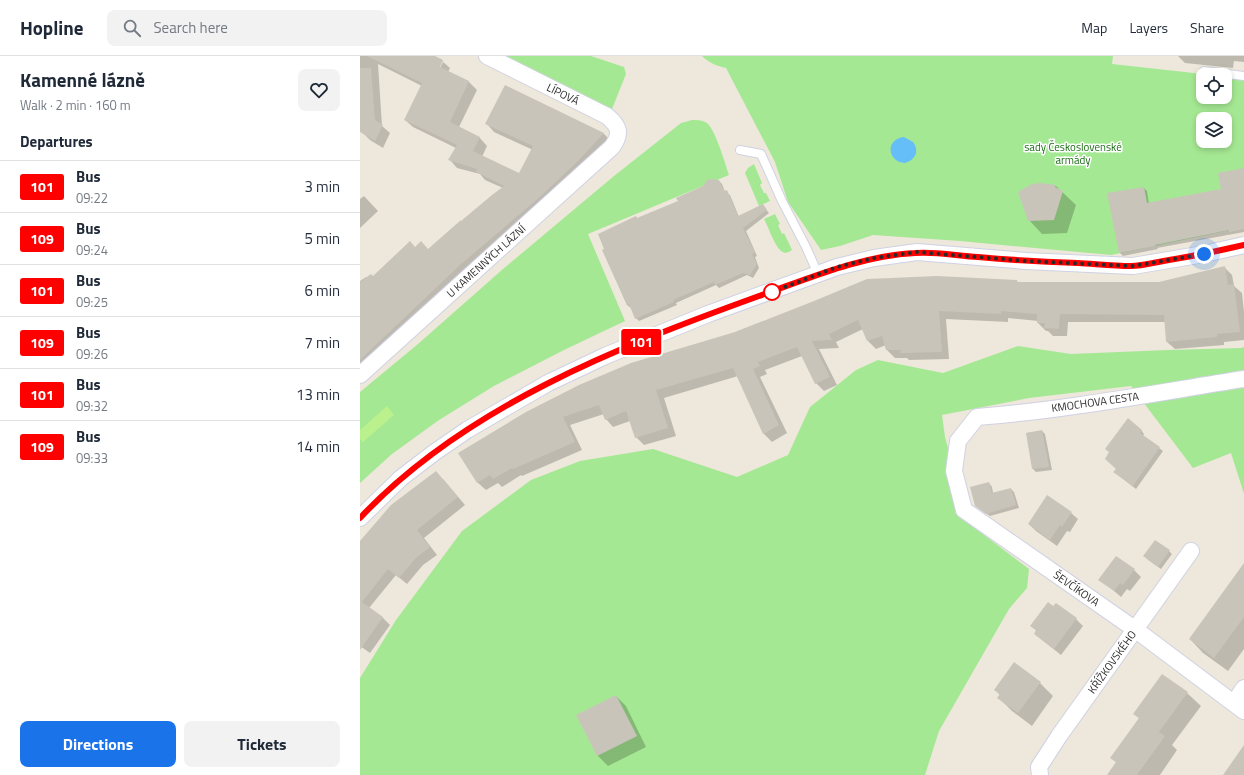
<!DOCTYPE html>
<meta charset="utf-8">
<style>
body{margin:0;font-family:"Titillium Web",sans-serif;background:#f2f2f3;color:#1f2937;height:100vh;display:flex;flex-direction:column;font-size:15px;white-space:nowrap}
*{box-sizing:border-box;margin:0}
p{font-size:13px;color:#747a83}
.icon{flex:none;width:22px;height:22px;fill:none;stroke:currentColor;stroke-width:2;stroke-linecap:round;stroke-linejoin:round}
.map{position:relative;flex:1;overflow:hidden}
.details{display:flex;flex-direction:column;background:#fff;width:360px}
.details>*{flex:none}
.badge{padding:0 8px;border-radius:3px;font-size:14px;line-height:26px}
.fabs{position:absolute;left:836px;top:12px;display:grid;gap:8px}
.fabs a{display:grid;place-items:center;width:36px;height:36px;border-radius:8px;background:#fff;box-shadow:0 2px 6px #0003;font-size:20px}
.you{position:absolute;width:20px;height:20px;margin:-10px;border:3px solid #fff;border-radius:50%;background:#1a73e8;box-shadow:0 0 0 6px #1a73e833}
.map>.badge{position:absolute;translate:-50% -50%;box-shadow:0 0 0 2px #fff}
h2{padding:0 20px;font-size:15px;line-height:36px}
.round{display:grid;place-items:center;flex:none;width:42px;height:42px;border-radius:8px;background:#f2f2f3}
.overview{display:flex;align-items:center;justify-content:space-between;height:68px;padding:0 20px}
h1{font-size:19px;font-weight:700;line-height:30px}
.cta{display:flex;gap:8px;margin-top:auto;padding:8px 20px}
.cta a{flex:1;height:46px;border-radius:8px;background:#1a73e8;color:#fff;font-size:16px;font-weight:700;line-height:46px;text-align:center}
.cta a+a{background:#f2f2f3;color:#1f2937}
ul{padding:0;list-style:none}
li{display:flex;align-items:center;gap:12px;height:52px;padding:0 20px;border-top:1px solid #e0e1e3}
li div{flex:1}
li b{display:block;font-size:15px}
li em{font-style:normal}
li .badge{min-width:44px;font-weight:700;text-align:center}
header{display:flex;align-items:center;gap:24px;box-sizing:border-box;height:56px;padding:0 20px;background:#fff;border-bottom:1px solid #e0e1e3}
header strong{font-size:19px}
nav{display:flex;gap:22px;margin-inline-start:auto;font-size:14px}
.search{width:280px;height:36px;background:#f2f2f3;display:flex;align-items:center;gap:10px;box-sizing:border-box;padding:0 14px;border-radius:8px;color:#747a83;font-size:15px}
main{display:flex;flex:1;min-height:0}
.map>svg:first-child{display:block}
.green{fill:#a5e893;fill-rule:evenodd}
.pitch{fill:#baf18d}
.water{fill:#65bef8}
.shadow{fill:#0003;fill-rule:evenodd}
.building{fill:#c9c4ba}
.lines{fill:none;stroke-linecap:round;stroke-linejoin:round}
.lane-casing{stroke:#d0d1e4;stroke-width:10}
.street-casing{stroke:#d0d1e4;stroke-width:18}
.lane{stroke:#fff;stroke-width:8}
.street{stroke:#fff;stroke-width:16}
.line-casing{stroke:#fff;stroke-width:9}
.line{stroke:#f00;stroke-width:6}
.walk{stroke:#2a2a2a;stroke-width:4;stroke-dasharray:0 7.2}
.stop-dot{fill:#fff;stroke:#f00;stroke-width:2}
.labels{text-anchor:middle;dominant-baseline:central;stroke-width:3;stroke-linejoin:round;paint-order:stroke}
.street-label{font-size:11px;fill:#2a2a2a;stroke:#fff}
.park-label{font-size:11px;fill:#1b6d14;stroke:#fff}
</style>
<header>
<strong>Hopline</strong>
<div class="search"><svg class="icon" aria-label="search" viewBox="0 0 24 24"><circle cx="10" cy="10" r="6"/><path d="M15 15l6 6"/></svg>Search here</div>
<nav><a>Map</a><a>Layers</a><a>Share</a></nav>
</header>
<main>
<section class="details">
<div class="overview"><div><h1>Kamenné lázně</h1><p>Walk · 2 min · 160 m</p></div><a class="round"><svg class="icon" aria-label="heart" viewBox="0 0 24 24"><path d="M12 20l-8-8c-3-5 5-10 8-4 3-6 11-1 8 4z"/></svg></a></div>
<h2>Departures</h2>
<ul>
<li><span class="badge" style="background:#f00;color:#fff">101</span><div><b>Bus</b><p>09:22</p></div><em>3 min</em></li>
<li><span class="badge" style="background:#f00;color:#fff">109</span><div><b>Bus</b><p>09:24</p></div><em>5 min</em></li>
<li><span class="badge" style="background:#f00;color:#fff">101</span><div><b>Bus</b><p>09:25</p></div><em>6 min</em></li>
<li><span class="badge" style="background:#f00;color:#fff">109</span><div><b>Bus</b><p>09:26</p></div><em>7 min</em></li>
<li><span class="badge" style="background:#f00;color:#fff">101</span><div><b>Bus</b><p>09:32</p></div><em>13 min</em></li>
<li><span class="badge" style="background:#f00;color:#fff">109</span><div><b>Bus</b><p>09:33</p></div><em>14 min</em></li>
</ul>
<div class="cta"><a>Directions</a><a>Tickets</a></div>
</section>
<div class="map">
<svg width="884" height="719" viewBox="0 0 884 719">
<rect width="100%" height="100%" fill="#ede8db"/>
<path class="green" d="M141,0H231L264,11L266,18L252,53L235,48Z
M342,0H753L752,8L852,19H843V41H865V20L884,23V171L751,199L600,185L513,179L480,190L461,194L428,146L415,106L366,12C357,10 349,7 342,0ZM843,63H865V85H843Z
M332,64C337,64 344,64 348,68C356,76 365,107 369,119L228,178L265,265L204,294L134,330L79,364L32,398L0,427V336L58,288L143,213L254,120L321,67Z
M394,108L402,127L400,129L404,137H406L410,145L399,150L385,117L388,112Z
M415,158L420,168L418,169L422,178L424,177L432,194C429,196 426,198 423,196C416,194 408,170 404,163Z
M658,290L711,298L808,294L881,292L884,291V438L871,397L833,412L771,330L669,342L582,359L585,381L594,415L595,457L669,513L667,532L649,553L579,675L565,719H0V622L36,564L102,475L171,424L220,405L293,393L377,421L428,399L450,351L496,314L518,304L583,317Z"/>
<path class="pitch" d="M27,350L34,359L3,386L0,383V374Z"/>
<path class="water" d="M544,81L553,86C560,95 555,104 545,107C527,106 525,83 544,81Z"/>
<path class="shadow" d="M0,0H72L82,5L90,12L88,16L109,26L117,34L99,71L120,82L127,90L122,101L160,118L173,94L134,76L127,68L243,77L251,85L0,317V225L6,221L14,222L55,192L69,194L143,132L125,124L120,118L97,112L90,104L96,92L53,71L45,64L62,30L18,8L22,70L30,77L23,92L10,84L2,76L0,67ZM81,6H83L78,16Z
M818,0H884V6L874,5L873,12L825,7Z
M884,113V176L797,192L798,193L763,200L760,197L784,132L787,135L789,148L862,134Z
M359,125L362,128L365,136L370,139L379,161L402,149L409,157L386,175L397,200L395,201L399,212L393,222L387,219L359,232L356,229L316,247L317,249L279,265L276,262L271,252L267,249L243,194L278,163L319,146Z
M680,128L696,130L716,149L707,177L682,178L669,164Z
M4,140L18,155L0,172V143Z
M864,211L872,219L874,230L882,237L884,256V284L864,286V289L815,293L807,286L806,266H708L707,280H693L688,275H686L678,267V265L648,262V266L586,263L589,303L549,304L547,302H535L527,294L526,289L516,293L508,285L503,273L476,286L479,292L459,293L477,329L464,335L456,327L442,300L405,314L407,318L400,321L427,377L412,386L404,378L378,320L304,342L316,380L284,389L276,381L270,365L253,371L246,363L244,358L210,369L222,394L162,420L161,419L142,431L138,427L126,434L118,427L99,398L219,330L657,225L659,227H799Z
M781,374L784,378L783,380L803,395L776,433L754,416L757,413L750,396Z
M682,375L685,378L692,414L676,416L673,413L667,377Z
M83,423L105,449L64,482L77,499L63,509L47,528L36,519L9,552L22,561L30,569L10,597L0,590V488Z
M629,427L632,431L633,437L651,433L654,436L659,452L630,460L620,453Z
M711,457L718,463L710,476L707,475L697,490L676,475L669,468Z
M809,495L812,498L801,513L787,503Z
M884,509V593L868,615L843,597L830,583Z
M774,514L781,521L770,535L767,533L761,541L740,523Z
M696,549L716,563L723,570L701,599L682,584L675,578L677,575L671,570Z
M680,627L693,640L672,670L652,655L639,642L640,639L635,634Z
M827,637L841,650L812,689L817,694L800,719H748L757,707L752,702L780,663L775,658Z
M256,640L266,650L286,691L248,710L238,700L218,659Z"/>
<path class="building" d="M7,0H75L83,4L80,11L109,25L90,66L120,81L113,95L159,117L173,90L125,68L145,29L244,77L217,106L181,140L100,209L0,304V226L11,218L13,220L50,185L55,191L61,185L68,193L101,164V165L132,139L144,130L116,116L117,113L88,104L97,89L44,64L62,27Z
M0,12H11L15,64L23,69L15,85L0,76Z
M884,112V173L869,176V174L795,189V190L759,197L747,137L784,131L787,147L861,133L858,117Z
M348,123L359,124L364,135L367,134L378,160L403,148L407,154L383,172L395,197L392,198L397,208L390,219L383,217L355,229L354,226L313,244L314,246L275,263L269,248L267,249L242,194L244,193L238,178L276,160L277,162L318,145L316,142L343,130Z
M680,127L696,129L695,131L703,135L694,164L668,165L658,136L672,128Z
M865,210L868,229L874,228L880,276L857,278V281L806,286L804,259L700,258L699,273L684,272L685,267H677V258L641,255V258L579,255L582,296L540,297L541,294H526L522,280L507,285L498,264L469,278L472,284L452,285L470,321L455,328L437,291L398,306L400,310L393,313L419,369L403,378L373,312L296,334L308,372L275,382L266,355L245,364L239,349L203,361L215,386L153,413L152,412L133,423L130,419L117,427L98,397L166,356L219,329L271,307L375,276L454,245L507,223L577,220L657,224V226H799Z
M768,362L782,374L780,377L800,391L773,430L753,416L756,413L745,403L749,396L745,393Z
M682,374L689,411L672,413L666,377Z
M76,415L98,441L57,474L70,491L56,502L39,522L28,513L2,546L23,561L0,594V485L31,449Z
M629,426L632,437L651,432L656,449L626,458L615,450L610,431Z
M687,439L712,456L702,471L700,469L690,484L668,468Z
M795,484L810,494L798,511L783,500Z
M756,500L775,513L763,529L760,527L754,535L738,524Z
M884,507V561L854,602L829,583Z
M688,546L693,550L696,547L717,562L694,593L674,578L676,574L670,570Z
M654,606L681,626L658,657L637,642L640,638L634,634Z
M802,618L828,636L799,676L805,680L777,719H747L756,706L750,702L779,662L773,658Z
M256,639L277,680L237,700L216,659Z
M884,689V719H863Z"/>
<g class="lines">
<g class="lane-casing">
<path id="lane" d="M844,15L884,20
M380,94L401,98L422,145L446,191L458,218"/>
</g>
<g class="street-casing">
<g id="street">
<path id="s1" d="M0,319L252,91C262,77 259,70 247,60L127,0"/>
<path id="s2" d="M884,323C795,337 706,354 617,361L598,385L594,415L604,454L776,574L884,655"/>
<path d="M0,462L41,422L75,396L107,374L188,327L245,300L348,258L477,211L514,202L557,196L666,205L773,210L844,198L884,189"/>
<path d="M874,647L884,632"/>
<path id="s3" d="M680,719L679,711L699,680L831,495"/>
</g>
</g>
<use href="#lane" class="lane"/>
<use href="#street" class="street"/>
</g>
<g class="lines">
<g class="line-casing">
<path id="line" d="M0,462C104,351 258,291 399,240C450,222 500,200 555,197C575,195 598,200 618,201C651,204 685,206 718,207C736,208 753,210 771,210C783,210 796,206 809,204C834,200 859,195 884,189"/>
</g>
<use href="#line" class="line"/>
<path class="walk" d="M412,236L477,211L514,202L557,196L666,205L773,210L844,198"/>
</g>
<circle class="stop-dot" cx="412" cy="236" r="8"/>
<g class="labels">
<g class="street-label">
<text transform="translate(203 38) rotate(26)">LÍPOVÁ</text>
<text stroke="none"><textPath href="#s1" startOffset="170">U KAMENNÝCH LÁZNÍ</textPath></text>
<text transform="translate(735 346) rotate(-8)">KMOCHOVA CESTA</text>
<text stroke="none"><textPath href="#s2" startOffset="508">ŠEVČÍKOVA</textPath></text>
<text stroke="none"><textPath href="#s3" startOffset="136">KŘÍŽKOVSKÉHO</textPath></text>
</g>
<g class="park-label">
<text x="713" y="91">sady Československé<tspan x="713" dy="13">armády</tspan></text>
</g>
</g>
</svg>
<div class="fabs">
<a><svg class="icon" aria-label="locate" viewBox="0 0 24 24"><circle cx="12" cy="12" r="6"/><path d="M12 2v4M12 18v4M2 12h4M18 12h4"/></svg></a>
<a><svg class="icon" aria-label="layers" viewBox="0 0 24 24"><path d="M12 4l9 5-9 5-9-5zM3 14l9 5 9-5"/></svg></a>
</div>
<div class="you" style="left:844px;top:198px"></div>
<b class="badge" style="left:281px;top:286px;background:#f00;color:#fff">101</b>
</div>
</main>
